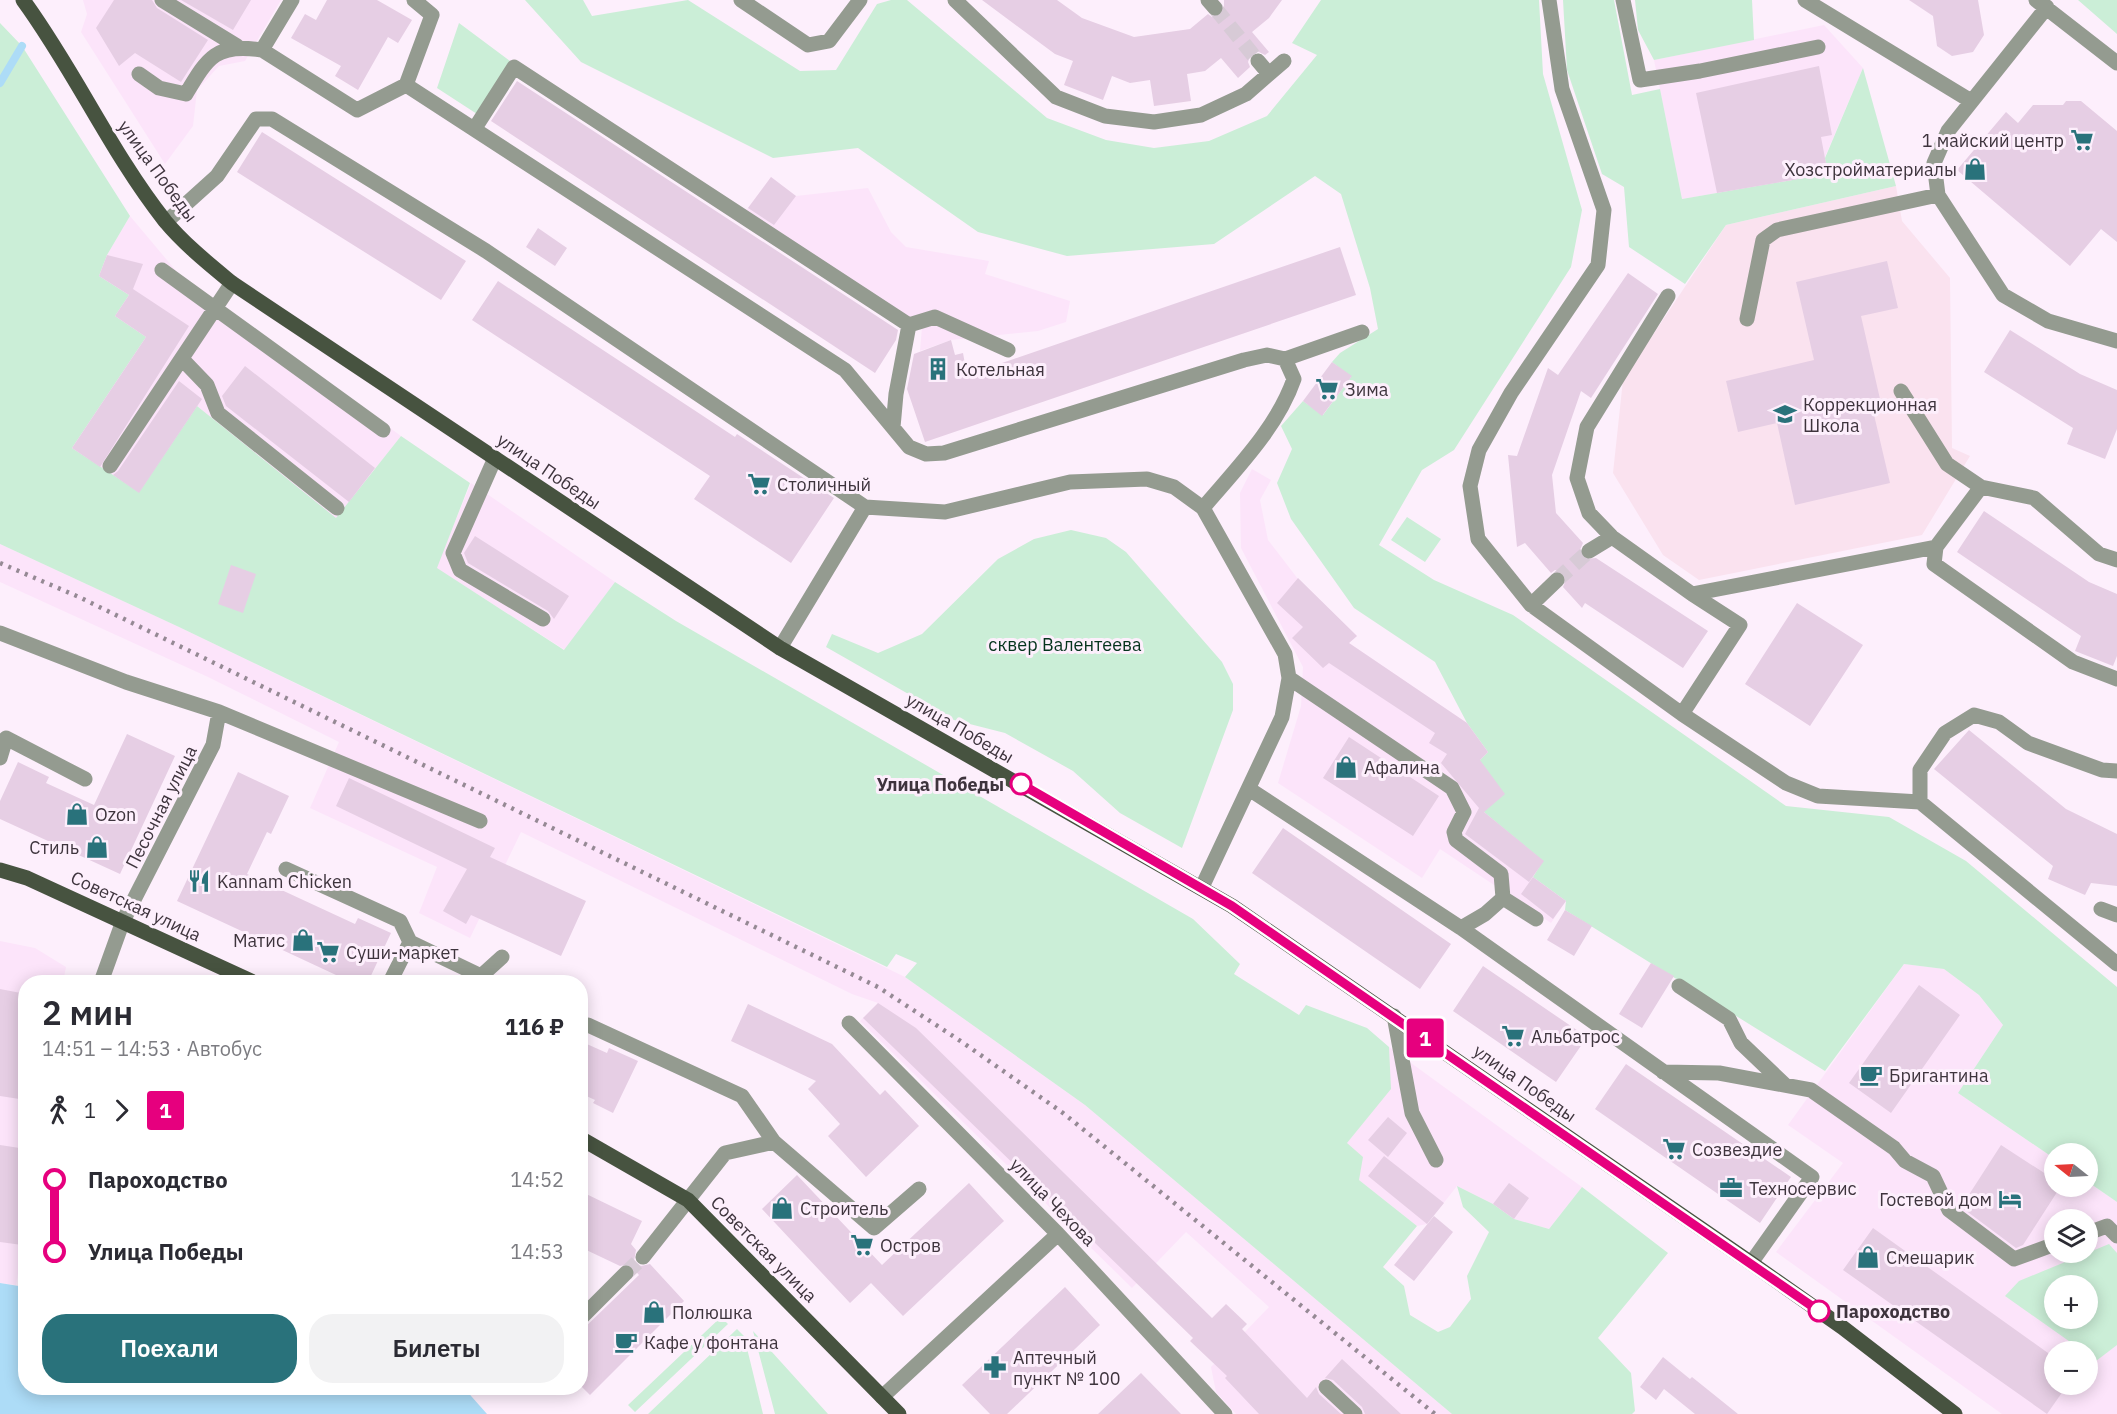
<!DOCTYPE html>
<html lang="ru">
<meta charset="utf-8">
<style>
body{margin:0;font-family:"IBM Plex Sans",sans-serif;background:#f2f2f3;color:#2b2b33;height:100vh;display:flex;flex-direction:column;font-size:22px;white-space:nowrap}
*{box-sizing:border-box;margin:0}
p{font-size:20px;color:#7c7c81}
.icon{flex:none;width:33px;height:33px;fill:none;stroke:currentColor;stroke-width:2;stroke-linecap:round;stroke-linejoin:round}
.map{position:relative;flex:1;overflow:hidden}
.drawer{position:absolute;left:18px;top:975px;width:570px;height:420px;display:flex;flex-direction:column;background:#fff;border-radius:24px;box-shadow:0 3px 15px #0003}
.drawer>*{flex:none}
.badge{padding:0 12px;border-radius:4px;font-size:21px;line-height:39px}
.needle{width:39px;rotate:288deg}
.tools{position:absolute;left:2044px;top:1143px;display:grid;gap:12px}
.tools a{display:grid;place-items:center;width:54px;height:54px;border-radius:50%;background:#fff;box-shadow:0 3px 15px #0003;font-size:30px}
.map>.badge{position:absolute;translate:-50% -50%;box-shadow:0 0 0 3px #fff}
.legs{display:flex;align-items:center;gap:9px;height:66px;padding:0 24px;font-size:20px}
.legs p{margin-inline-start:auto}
.head{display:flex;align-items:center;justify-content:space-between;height:102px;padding:0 24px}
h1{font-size:33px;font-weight:600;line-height:45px}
.primary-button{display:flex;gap:12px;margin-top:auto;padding:12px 24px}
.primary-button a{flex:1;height:69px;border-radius:24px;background:#29727b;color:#fff;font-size:24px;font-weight:600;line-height:69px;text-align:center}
.primary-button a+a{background:#f2f2f3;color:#2b2b33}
ul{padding:0 24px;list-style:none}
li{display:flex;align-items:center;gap:21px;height:72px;font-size:22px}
li i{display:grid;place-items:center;width:9px;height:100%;margin:0 8px;background:currentColor}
li i::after{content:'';width:15px;height:15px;margin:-8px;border:4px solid;border-radius:50%;background:#fff}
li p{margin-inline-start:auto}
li:first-child i{background:linear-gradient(#0000 50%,currentColor 0)}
li:last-child i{background:linear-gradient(currentColor 50%,#0000 0)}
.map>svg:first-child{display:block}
.built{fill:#fce4fa;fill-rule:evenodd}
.education{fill:#fae2ef}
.green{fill:#cbeed7;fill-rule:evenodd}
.water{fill:#addcf7}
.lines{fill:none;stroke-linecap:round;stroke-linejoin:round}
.stream{stroke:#addcf7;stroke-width:8}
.building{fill:#e6cee4}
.minor-tunnel{stroke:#d7cad6;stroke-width:15;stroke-dasharray:15 8;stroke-linecap:butt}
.minor{stroke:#949b90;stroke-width:15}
.major{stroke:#475340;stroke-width:15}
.rail{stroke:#958994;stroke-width:4.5;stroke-dasharray:3 6;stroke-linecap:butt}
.line-1-casing{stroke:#fff;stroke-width:14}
.line-1{stroke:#e6007e;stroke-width:9}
.stop-1-dot{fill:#fff;stroke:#e6007e;stroke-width:3}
.labels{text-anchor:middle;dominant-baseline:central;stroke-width:6;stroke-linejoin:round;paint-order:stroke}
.poi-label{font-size:18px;fill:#3e343d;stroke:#fdeffc;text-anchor:start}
.street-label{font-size:18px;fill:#3e343d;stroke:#fdeffc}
.park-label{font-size:18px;fill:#04331c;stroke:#fdeffc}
.stop-label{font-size:18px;font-weight:bold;fill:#3e343d;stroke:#fdeffc;text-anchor:end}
</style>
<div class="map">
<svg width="2117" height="1414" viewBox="0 0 2117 1414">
<rect width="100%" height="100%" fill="#fdeffc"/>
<path class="built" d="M83,0H281L245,61L219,66L197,90L193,126L165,164L81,32L87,14Z
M1824,25L1863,68L1825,157L1828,174L1682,199L1654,60Z
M771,177L796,196L868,188L891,232L906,247L989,261L985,274L1070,301L1066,322L1038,331L951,340L920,351L922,327L745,212Z
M130,216L177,272L401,436L336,519L197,406L139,493L72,448L146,338L115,316L129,295L99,276L107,255Z
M1252,469L1271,480L1260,500L1268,540L1298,579L1357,636L1349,643L1467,723L1488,752L1480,761L1505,794L1544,861L1533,877L1566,901L1551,923L1440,849L1422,878L1278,783L1301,706L1303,667L1241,548L1240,493Z
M471,483L615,582L565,650L436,568Z
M0,544L179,627L905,977L1085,1105L1452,1414H1236L1216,1392L1211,1367L1269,1307L1186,1232L1132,1288L860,1021L878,1003L852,994L521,832L470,938L419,913L437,867L310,808L339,742L208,677L0,582Z
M0,941L35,948L66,967L63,982H26V1227L16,1285L0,1283Z
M1904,964L1944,969L1979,995L2003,1025L1958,1093L2055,1159V1186H2088V1182L2117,1202V1414H2002L1776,1252L1843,1163L1788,1125ZM2055,1220H2088V1252H2055ZM2055,1286H2088V1318H2055ZM2055,1352H2088V1384H2055Z
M1389,1047L1582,1187L1549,1229L1514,1219L1493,1204L1457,1186L1427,1224L1417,1226L1359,1180L1347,1143L1390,1089Z"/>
<path class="education" d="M1896,186L1902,221L1950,278L1952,448L1970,456L1922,535L1699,580L1663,555L1613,473L1623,380L1726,225Z"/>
<path class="green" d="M525,0H583L592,16L688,0L800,71L836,70L877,4L891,0H907L1047,118L1106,140L1154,148L1209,141L1267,116L1317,55L1292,43L1321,0H1539L1543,74L1582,210L1571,267L1454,450L1422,470L1379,545L1434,580L1513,615L1786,806L1889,817L1966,861L2117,987V1202L2088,1182V1154H2055V1159L1958,1093L2003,1025L1979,995L1944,969L1904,964L1825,1071L1565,910L1566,901L1533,877L1543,861L1484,812L1480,760L1488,752L1467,723L1435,662L1354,608L1291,519L1277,483L1292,449L1281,426L1303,401L1323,415L1351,377L1332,362L1340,353L1378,329L1370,288L1341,194L1315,176L1214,244L1067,256L978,232L858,148L773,158L581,62Z
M1563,0H1614L1632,95L1660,89L1682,199L1827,174L1825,158L1863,68L1896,186L1726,225L1685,284L1629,247L1624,187L1602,174L1567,70Z
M1635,0H1752L1754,40L1654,60L1638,30Z
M2078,0H2117V34Z
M0,23L22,46L130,216L107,255L99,276L129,295L115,316L146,337L72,448L139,492L197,406L336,518L401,436L470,483L437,568L564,650L615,582L676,621L1193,919L1240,964L1234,974L1299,1015L1306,1005L1367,1028L1389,1047L1391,1089L1347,1143L1363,1157L1359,1180L1417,1226L1383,1267L1404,1286L1410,1315L1438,1332L1450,1327L1471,1299L1467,1276L1489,1232L1463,1207L1457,1186L1493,1204L1514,1219L1549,1229L1582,1187L1668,1253L1598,1338L1631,1373L1635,1411L1632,1414H1452L1085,1105L905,977L917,963L896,954L887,967L179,627L0,544Z
M459,23L510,61L477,114L437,88Z
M1407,517L1441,539L1425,562L1391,540Z
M1071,530L1106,538L1126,552L1222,662L1233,684V710L1182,848L1120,813L1073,771L1005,733L954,720L826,647L832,634L878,653L922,634L998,559L1034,539Z
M2109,1244L2117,1253V1345L2096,1361L2088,1355V1352L2083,1351L2005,1296L2019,1281ZM2055,1286H2088V1318H2055Z
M721,1317L728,1324L635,1412L628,1405Z
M737,1329L744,1336L763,1414H648Z
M753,1331L828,1414H775Z"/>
<path class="water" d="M0,1283L25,1287L26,1388H464L487,1414H0Z"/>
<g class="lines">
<path class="stream" d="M0,83L22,46"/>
</g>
<path class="building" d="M114,0H152L157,8L208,40L181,82L135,53L119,66L96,28Z
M181,0H251L233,30Z
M327,0H377L412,20L398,43L388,37L358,90L335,76L341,66L291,38L305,14L316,20Z
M982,0H1057L1082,18L1134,37L1190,29L1208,14L1212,17L1221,16L1224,11V0H1282L1269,18L1252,32L1269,52L1265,55L1257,51L1251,54L1248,62L1250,67L1238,78L1221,58L1205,71L1187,74L1191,101L1154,106L1150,80L1130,83L1112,76L1103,100L1064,85L1073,61L1055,54Z
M1909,0H1978L1984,35L1973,52L1952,56L1937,46L1933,16Z
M1819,66L1832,135L1821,137L1828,174L1717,193L1696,93Z
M517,81L898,330L896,340L875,373L491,121Z
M2066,101H2081L2117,131V242L2101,229L2070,266L1957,170L2006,112L2018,123L2033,105H2063Z
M262,132L466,261L441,300L237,172Z
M771,177L796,196L774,225L748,208Z
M538,228L567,248L555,266L526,247Z
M1340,247L1356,295L925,442L907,389L914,354L951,340L955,355L963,353L967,375Z
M107,255L143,264L133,289L189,326L100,467L72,448L146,337L115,316L129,295L99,276Z
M1887,261L1898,308L1861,316L1880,399L1871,402L1890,483L1795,505L1777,423L1738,432L1726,381L1814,360L1796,282Z
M1628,273L1658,294L1591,398L1581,391L1552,475L1556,513L1583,543L1579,552L1584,559L1596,558L1708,631L1683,668L1585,603L1582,608L1563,587L1567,578L1564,573L1555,570L1551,573L1525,543L1517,547L1508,455L1517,456L1548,368L1558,375Z
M498,281L735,437L737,434L834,498L791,563L694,499L710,476L472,320Z
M2010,330L2080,374L2117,390V429L2105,459L2067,444L2073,428L1984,372Z
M1332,362L1352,376L1322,416L1303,401Z
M245,366L375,468L349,502L226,406L222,396Z
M179,381L202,399L139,493L113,475L118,471Z
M1984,511L2089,582L2117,594V656L2113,666L2075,651L2081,636L1957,552Z
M475,536L569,596L554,619L548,611L468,563L464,553Z
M231,565L256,574L243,613L218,604Z
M1298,578L1357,636L1349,643L1467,723L1488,752L1480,760L1505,794L1484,812L1544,861L1529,882L1465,834L1479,808L1441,763L1447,754L1429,743L1435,733L1329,663L1323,668L1292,638L1303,627L1277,603Z
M1797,603L1863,645L1810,726L1745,684Z
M1969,730L2066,809L2117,834V886L2091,883L2085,895L2048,879L2053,866L1934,769Z
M127,734L175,756L120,874L0,819V801L18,762L49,777L46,783L94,805Z
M1349,737L1439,796L1413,836L1323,778Z
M238,772L289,796L271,834L267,832L247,874L355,924L358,918L391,933L368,982H351L177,901Z
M349,778L495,848L490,857L586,901L561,956L471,915L466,924L443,911L467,869L336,806Z
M1283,828L1451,944L1420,989L1252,873Z
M1533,877L1566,901L1553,919L1521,894Z
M1565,910L1592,926L1574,956L1547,940Z
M1651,963L1674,976L1642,1028L1619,1014Z
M1483,966L1587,1037L1556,1082L1453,1011Z
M1919,985L1960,1015L1891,1113L1849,1083Z
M0,989L26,994V1100L0,1096Z
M878,1003L916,1028L1212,1318L1226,1304L1247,1324L1242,1329L1307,1398L1316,1387L1319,1394L1341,1414H1259L1225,1378L1227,1376L1190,1341L1193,1338L863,1018Z
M748,1004L832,1044L880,1095L885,1090L919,1126L866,1177L828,1136L840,1124L808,1089L816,1081L731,1041Z
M580,1041L607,1053L609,1048L638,1061L613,1113L593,1103L595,1100L580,1093Z
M1626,1064L1791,1177L1760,1223L1595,1109Z
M1388,1117L1407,1133L1388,1157L1368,1140Z
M0,1145L26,1149V1221L22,1245L0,1242Z
M2001,1145L2055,1180V1186H2061L2023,1245L2016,1248L1961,1207Z
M1384,1156L1444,1203L1427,1224L1368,1176Z
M797,1175L882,1265L969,1183L1004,1221L903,1316L871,1283L850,1303L762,1209Z
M1509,1183L1529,1198L1514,1219L1493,1204Z
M580,1191L642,1221L631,1244L636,1250L634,1261L641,1266L650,1264L684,1301L590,1395L580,1385V1332L639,1275L629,1264L620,1266L580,1247Z
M1434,1216L1453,1232L1414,1281L1394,1265Z
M1873,1228L2055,1358V1384H2068L2047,1414L1843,1270Z
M1065,1287L1100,1325L1007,1414H990L962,1385Z
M1663,1357L1690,1379L1692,1377L1738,1414H1695L1664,1389L1656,1400L1640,1387Z
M1342,1359L1401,1414H1365L1362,1407L1333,1380L1325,1378Z
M1141,1373L1181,1414H1098Z"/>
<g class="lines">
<path class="minor-tunnel" d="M1215,8L1258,61
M1557,580L1589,551
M626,1273L643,1257"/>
<path class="minor" d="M162,0L237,46
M292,0L262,50L357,110L406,85L432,15L414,0
M741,0L808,45L829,41L860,0
M955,0L1056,97L1105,116L1154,122L1201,115L1246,94L1284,61
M1208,0L1215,8
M1549,0L1562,89L1604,210L1598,265L1511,393L1479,450L1470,486L1478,539L1531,605L1682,714L1786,783L1818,796L1920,802L2117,964
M1623,0L1640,80L1700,71L1818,47
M1805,0L1971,101
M2036,0L2117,63
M2047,7L1948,131L1934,163L1938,195L2003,295L2048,321L2117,341
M1258,61L1269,74
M139,74L159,88L186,94C208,57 216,43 262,50
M406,85L845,370L909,447L926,454L944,453L1244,360L1267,355L1285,359L1294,379C1277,428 1236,469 1203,508
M475,128L514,67L909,325
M166,222L217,176L256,119H272L486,251L865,507
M162,270L383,430
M1668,296L1587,427L1577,478L1589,513L1612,537L1692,594L1936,547L1981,487L2034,498L2099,554L2117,560
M1747,319L1763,240L1777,230L1938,195
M182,359L207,385L218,413L337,508
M1285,359L1362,332
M1901,391L1947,464L1981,487
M893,427L896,394L909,325L935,317L1008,350
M495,458L453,553L460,570L543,619
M110,466L232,283
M1936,547L1934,564L2073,662L2117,679
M1589,551L1612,537
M1531,605L1557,580
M0,633L126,682L219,712L480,821
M780,648L865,507L945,512L1070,482L1147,479L1174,487L1203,508L1285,654L1289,678L1282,717L1202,887
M1289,678L1452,788L1464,812L1454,832L1456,840L1501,874L1503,898L1485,914L1461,928
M1682,714L1740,625L1692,594
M0,758L6,738L85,779
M1249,789L1461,928L1812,1177L1751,1263
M1920,802V770L1945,733L1974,715L1999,722L2028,743L2102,770L2117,771
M286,869L400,921L410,942
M1503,898L1536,919
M2101,909L2117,915
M101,982L123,921L213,745L219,712
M390,982L410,942L481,976L502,957
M1679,986L1729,1019L1741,1043L1785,1085
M1394,1016L1412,1113L1436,1160
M849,1023L1058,1234L1225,1414
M588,1025L742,1096L774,1142
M1663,1072L1719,1073L1811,1090L1894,1148L1905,1161L1933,1176L1949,1210L2014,1259L2055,1244
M2088,1233L2107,1226L2117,1236
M643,1257L725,1153L774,1142L874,1228L919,1189
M580,1319L626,1273
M1326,1387L1355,1414
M882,1397L1058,1234"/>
<path class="major" d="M23,0C75,71 110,151 165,221C184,244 209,264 232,283L780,648L1232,906L1751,1263L1842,1327L1955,1414
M0,870L27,878L253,982
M580,1138L688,1200L899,1414"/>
<path class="rail" d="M0,563L79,597L878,987L962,1042L1063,1113L1435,1414"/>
</g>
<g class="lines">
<g class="line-1-casing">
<path id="line-1" d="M1021,784L1232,906L1819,1311"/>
</g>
<use href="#line-1" class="line-1"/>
</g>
<defs>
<g id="supermarket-bare" transform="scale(1.8)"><path d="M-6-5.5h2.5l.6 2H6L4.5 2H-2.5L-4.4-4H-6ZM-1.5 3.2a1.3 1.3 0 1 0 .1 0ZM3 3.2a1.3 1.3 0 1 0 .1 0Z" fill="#29727b" stroke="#fdeffc" stroke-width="2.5" paint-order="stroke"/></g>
<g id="shop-bare" transform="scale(1.8)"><path d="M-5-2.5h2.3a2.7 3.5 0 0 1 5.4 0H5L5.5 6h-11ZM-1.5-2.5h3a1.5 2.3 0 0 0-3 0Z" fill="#29727b" stroke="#fdeffc" stroke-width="2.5" paint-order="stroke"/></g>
<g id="building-bare" transform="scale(1.8)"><path d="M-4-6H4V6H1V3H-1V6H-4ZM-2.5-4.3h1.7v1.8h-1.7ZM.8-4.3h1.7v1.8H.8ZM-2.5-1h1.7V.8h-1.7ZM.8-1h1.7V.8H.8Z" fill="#29727b" stroke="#fdeffc" stroke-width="2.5" paint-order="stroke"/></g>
<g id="school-bare" transform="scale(1.8)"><path d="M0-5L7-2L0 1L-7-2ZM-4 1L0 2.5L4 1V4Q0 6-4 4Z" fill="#29727b" stroke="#fdeffc" stroke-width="2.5" paint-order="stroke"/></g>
<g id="restaurant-bare" transform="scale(1.8)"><path d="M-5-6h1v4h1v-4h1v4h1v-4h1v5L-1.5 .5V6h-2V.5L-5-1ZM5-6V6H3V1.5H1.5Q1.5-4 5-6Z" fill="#29727b" stroke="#fdeffc" stroke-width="2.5" paint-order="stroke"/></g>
<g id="cafe-bare" transform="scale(1.8)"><path d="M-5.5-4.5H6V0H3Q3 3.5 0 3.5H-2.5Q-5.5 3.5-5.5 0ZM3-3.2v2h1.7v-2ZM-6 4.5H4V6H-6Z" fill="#29727b" stroke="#fdeffc" stroke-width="2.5" paint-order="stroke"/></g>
<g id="office-bare" transform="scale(1.8)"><path d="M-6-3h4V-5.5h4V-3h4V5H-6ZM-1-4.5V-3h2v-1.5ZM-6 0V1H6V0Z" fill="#29727b" stroke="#fdeffc" stroke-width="2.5" paint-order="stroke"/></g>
<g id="hotel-bare" transform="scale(1.8)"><path d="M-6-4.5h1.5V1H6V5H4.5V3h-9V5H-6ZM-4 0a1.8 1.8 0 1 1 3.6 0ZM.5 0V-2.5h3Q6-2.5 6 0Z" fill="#29727b" stroke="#fdeffc" stroke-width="2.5" paint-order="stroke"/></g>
<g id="pharmacy-bare" transform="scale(1.8)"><path d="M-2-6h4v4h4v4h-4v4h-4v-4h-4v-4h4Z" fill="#29727b" stroke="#fdeffc" stroke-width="2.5" paint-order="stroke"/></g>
</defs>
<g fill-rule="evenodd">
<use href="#supermarket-bare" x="2082" y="140"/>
<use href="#shop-bare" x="1975" y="169"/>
<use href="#building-bare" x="938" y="369"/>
<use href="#supermarket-bare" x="1327" y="389"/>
<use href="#school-bare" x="1785" y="414"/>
<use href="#supermarket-bare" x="759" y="484"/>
<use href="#shop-bare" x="1346" y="767"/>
<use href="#shop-bare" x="77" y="814"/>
<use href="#shop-bare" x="97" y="847"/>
<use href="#restaurant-bare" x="199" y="881"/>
<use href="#shop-bare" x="303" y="940"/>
<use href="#supermarket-bare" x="328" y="952"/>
<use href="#supermarket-bare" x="1513" y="1036"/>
<use href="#cafe-bare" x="1871" y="1075"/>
<use href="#supermarket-bare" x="1674" y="1149"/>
<use href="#office-bare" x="1731" y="1188"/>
<use href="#hotel-bare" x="2010" y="1199"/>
<use href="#shop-bare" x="782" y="1208"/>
<use href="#supermarket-bare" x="862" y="1245"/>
<use href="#shop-bare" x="1868" y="1257"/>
<use href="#shop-bare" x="654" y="1312"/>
<use href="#cafe-bare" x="626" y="1342"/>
<use href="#pharmacy-bare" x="995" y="1367"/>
</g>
<g class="stop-1-dot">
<circle cx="1021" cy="784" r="10"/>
<circle cx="1819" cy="1311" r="10"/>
</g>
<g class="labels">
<g class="poi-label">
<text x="2064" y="140" text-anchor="end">1 майский центр</text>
<text x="1957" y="169" text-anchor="end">Хозстройматериалы</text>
<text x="956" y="369">Котельная</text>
<text x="1345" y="389">Зима</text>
<text x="1803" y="404">Коррекционная<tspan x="1803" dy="21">Школа</tspan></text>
<text x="777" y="484">Столичный</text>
<text x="1364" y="767">Афалина</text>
<text x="95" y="814">Ozon</text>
<text x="79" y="847" text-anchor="end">Стиль</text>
<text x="217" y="881">Kannam Chicken</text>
<text x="285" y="940" text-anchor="end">Матис</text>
<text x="346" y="952">Суши-маркет</text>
<text x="1531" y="1036">Альбатрос</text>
<text x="1889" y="1075">Бригантина</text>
<text x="1692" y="1149">Созвездие</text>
<text x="1749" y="1188">Техносервис</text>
<text x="1992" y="1199" text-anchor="end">Гостевой дом</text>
<text x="800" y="1208">Строитель</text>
<text x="880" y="1245">Остров</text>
<text x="1886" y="1257">Смешарик</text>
<text x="672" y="1312">Полюшка</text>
<text x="644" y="1342">Кафе у фонтана</text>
<text x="1013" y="1357">Аптечный<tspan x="1013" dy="21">пункт № 100</tspan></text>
</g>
<g class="street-label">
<text transform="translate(158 171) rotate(54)">улица Победы</text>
<text transform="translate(549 471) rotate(34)">улица Победы</text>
<text transform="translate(960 728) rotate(30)">улица Победы</text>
<text transform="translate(161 807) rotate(-63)">Песочная улица</text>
<text transform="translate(136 906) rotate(25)">Советская улица</text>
<text transform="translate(1525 1083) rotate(35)">улица Победы</text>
<text transform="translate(1053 1202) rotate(46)">улица Чехова</text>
<text transform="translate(764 1249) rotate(45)">Советская улица</text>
</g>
<g class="park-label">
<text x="1065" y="644">сквер Валентеева</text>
</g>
<g class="stop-label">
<text x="1004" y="784">Улица Победы</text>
<text x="1836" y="1311" text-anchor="start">Пароходство</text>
</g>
</g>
</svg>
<div class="tools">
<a><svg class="needle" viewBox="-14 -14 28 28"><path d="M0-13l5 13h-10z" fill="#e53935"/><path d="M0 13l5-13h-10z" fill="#7c7c81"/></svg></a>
<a><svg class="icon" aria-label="layers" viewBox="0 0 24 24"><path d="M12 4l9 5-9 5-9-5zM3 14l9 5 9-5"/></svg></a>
<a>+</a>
<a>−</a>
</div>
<b class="badge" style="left:1425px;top:1038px;background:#e6007e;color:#fff">1</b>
<section class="drawer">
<div class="head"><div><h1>2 мин</h1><p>14:51 – 14:53 · Автобус</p></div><b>116 ₽</b></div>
<div class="legs"><svg class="icon" aria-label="walk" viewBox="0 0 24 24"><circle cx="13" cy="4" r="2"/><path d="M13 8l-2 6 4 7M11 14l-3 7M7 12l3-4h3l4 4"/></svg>1<svg class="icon" aria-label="forward" viewBox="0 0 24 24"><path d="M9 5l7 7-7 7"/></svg><b class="badge" style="background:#e6007e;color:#fff">1</b></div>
<ul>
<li><i style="color:#e6007e"></i><b>Пароходство</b><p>14:52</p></li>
<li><i style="color:#e6007e"></i><b>Улица Победы</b><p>14:53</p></li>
</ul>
<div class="primary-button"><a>Поехали</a><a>Билеты</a></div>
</section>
</div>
